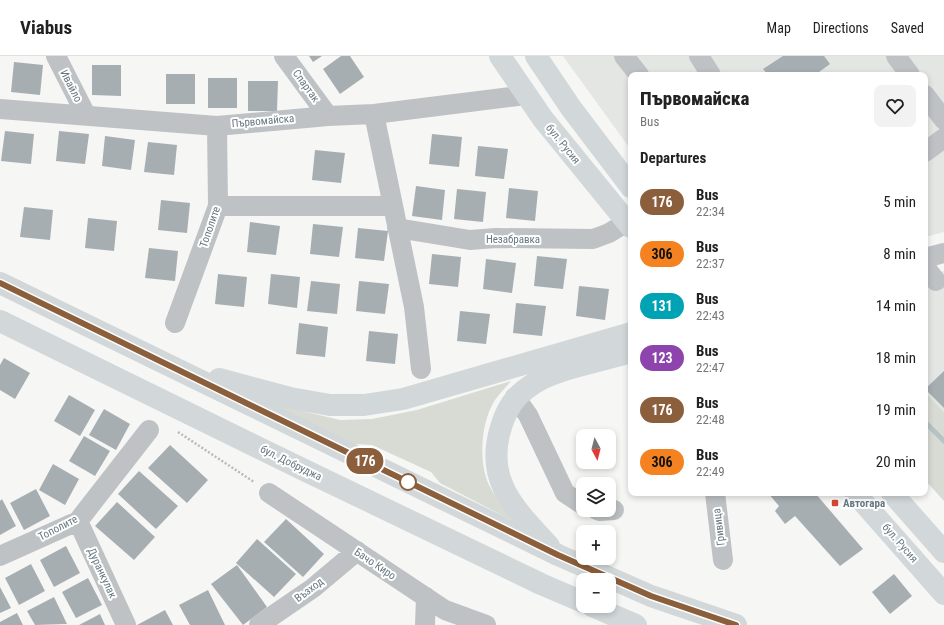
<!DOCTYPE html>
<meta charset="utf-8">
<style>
body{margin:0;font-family:"Roboto Condensed",sans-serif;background:#f2f2f2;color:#222;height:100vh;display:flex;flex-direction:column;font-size:15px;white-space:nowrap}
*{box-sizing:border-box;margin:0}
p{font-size:13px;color:#767676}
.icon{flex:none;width:22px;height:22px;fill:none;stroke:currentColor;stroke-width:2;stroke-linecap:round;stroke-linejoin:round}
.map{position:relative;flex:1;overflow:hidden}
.side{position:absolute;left:628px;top:16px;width:300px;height:424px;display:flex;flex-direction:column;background:#fff;border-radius:8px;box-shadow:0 2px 6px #0003}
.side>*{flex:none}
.badge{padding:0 8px;border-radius:13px;font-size:14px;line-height:26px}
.needle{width:26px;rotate:173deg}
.buttons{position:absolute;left:576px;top:373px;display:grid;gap:8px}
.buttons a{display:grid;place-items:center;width:40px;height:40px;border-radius:8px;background:#fff;box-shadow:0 2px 6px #0003;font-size:20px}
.map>.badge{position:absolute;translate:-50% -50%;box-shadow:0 0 0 2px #fff}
h2{padding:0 12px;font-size:15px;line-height:36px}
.round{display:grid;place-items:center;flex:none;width:42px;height:42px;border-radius:8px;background:#f2f2f2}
.headline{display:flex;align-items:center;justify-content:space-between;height:68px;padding:0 12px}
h1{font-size:19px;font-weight:800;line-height:30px}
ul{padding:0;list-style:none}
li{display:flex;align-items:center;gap:12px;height:52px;padding:0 12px}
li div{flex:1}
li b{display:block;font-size:15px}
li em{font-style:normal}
li .badge{min-width:44px;font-weight:700;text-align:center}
header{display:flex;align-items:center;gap:24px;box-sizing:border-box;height:56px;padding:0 20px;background:#fff;border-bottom:1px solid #e0e0e0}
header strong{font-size:19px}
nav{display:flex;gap:22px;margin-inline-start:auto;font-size:14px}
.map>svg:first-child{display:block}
.built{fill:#e4e6e4}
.green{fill:#d7dbd3}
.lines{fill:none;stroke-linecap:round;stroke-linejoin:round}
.stream{stroke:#b6c3c6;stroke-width:5}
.building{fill:#a6aeb2}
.path{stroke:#b8bbbd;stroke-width:2.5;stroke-dasharray:2 2;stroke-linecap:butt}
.minor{stroke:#bec2c5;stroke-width:20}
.major{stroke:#d2d8da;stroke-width:22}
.line-casing{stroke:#fff;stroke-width:9}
.line{stroke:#8b5e3c;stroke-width:6}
.stop-dot{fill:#fff;stroke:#8b5e3c;stroke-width:2}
.poi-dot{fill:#d44936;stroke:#fff;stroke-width:1.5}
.labels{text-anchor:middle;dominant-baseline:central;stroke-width:4;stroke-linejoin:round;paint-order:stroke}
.street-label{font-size:11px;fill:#687982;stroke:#fff}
.poi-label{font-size:11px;font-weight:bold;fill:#687982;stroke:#fff;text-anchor:start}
</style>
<header>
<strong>Viabus</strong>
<nav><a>Map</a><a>Directions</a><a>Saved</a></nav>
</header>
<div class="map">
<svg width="944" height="569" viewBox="0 0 944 569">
<rect width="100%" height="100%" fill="#f6f6f4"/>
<path class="built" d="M563,0H944V176L925,181V19H631V94Z
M944,215V356L925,336V220Z"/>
<path class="green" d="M511,325C506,331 500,337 495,344C481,365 478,406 489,429C495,442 507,455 515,466L440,427L431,416L372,389L355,388L268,347L340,364L372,363L417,354Z
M925,336L944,356V445L925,424Z"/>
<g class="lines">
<path class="stream" d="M925,366L944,385"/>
</g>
<path class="building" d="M309,0H322L313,6Z
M341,0H350L364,21L340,38L323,13Z
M783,0H824L830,8L815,19H768L763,13Z
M14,6L43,9L40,39L11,36Z
M92,9H121V40L92,39Z
M166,18H195V48H166Z
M208,22H237V52H208Z
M248,25H278L277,55H248Z
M5,75L34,78L31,108L1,105Z
M59,75L89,78L85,108L56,105Z
M432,78L462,81L459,111L429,108Z
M105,80L135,84L131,114L102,110Z
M148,86L177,89L174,119L144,116Z
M478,90L508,93L504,123L475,120Z
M315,94L345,97L341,127L312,124Z
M416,130L445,134L442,164L412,160Z
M509,132L538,135L535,165L506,162Z
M457,133L486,136L483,166L454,163Z
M161,144L190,147L187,177L158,174Z
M24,151L53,154L50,184L20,181Z
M88,162L117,165L114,195L85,192Z
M250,166L280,170L276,199L247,196Z
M313,168L343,171L339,201L310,198Z
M358,172L388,175L384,205L355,202Z
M149,192L178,195L175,225L145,222Z
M432,198L461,201L458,231L429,228Z
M537,200L567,203L563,233L534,230Z
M486,203L516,207L512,237L483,233Z
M218,218L247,221L244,251L215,248Z
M271,218L300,221L297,252L268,248Z
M311,225L340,228L337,258L307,255Z
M359,225L389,228L385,258L356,255Z
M579,230L609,233L605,264L576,260Z
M516,247L546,250L542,280L513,277Z
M460,255L490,258L486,288L457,285Z
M299,267L328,271L325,301L296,298Z
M369,275L398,278L395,308L366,305Z
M4,302L30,317L15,343L0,334V309Z
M944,315V352L925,333Z
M69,339L95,354L80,380L54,365Z
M104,353L130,368L116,394L89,379Z
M84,380L110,395L95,420L69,405Z
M170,389L208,424L187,447L148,412Z
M53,408L79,423L65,449L39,434Z
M139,415L178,450L156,473L118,438Z
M36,433L50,460L24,474L10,447Z
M768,437H815L863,493L840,510L795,460L785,468L775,455L779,450Z
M2,443L16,470L0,479V445Z
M117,446L155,481L134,504L95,470Z
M286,463L324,498L303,521L264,486Z
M257,483L296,518L274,541L236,507Z
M66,490L80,517L54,531L40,504Z
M31,508L45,535L19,549L5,522Z
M237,509L267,551L243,569L211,528Z
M894,518L912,540L890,558L872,536Z
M88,522L102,549L76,562L62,536Z
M0,531L11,552L0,557Z
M208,534L225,569H190L179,549Z
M54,541L67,568L35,569L27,555Z
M165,554L173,569H137Z
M17,557L23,569H0V566Z
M100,558L105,569H79Z"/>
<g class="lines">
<path class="path" d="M178,376L254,426"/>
<path class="minor" d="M56,0L86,59
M284,0L328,60
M624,0L639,19
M699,0L711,19
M896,0L910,19
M925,39L944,64
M0,53L217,70L328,60L374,58L526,39
M374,58L414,251L421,313
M925,96L944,82
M218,150H392
M397,172L470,184L496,182L593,183L609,177L627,166
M925,202L944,197
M925,211L936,225
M175,267L218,150L217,70
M515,341L528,359L565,437L583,449
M269,437L445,554L486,569
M715,437L723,504
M597,454L600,455L614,454
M78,465L126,569
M0,500L78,465L149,374
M259,569L313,532L357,495
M425,569L426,541"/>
<path class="major" d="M500,0L543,63L631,171
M536,0L571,52L631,131
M0,227L558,499L651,540L736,569
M0,265L300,412L541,528L583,546
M219,323L290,342L330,349H364L403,343L631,277
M855,437L944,538
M892,437L944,496
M549,490C514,452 483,423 502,368C509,347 519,336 538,325C561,312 605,304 631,296
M592,550L636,569"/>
</g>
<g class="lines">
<g class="line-casing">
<path id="line" d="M0,227L558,499L651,540L736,569"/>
</g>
<use href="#line" class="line"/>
</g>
<circle class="stop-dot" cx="408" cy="426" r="8"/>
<rect class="poi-dot" x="831" y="443" width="8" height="8" rx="2"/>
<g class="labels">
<g class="street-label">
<text transform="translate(71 30) rotate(63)">Ивайло</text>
<text transform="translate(306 30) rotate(54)">Спартак</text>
<text transform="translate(263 65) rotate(-5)">Първомайска</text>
<text transform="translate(563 88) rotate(51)">бул. Русия</text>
<text transform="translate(210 171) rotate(-71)">Тополите</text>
<text x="513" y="183">Незабравка</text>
<text transform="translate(291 407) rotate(26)">бул. Добруджа</text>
<text transform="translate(719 471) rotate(-97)">Гривица</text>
<text transform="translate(58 472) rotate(-27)">Тополите</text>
<text transform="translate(900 487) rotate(49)">бул. Русия</text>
<text transform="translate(375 508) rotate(34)">Бачо Киро</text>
<text transform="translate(102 517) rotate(65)">Дуранкулак</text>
<text transform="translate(309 534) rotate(-37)">Възход</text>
</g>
<g class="poi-label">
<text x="843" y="447">Aвтогара</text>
</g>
</g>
</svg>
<div class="buttons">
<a><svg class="needle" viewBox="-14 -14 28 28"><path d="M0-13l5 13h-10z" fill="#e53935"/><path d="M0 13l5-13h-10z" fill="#767676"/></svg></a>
<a><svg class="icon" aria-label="layers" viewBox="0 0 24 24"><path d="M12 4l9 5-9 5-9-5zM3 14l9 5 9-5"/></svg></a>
<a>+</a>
<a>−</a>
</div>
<b class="badge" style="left:365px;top:405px;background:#8b5e3c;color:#fff">176</b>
<section class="side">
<div class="headline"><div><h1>Първомайска</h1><p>Bus</p></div><a class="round"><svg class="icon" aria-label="heart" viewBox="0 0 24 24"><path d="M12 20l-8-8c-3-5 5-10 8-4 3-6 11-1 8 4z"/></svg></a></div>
<h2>Departures</h2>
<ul>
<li><span class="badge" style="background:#8b5e3c;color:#fff">176</span><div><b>Bus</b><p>22:34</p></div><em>5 min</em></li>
<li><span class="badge" style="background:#f58220;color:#111">306</span><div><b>Bus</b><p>22:37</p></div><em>8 min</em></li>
<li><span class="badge" style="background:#00a3b4;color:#fff">131</span><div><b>Bus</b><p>22:43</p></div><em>14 min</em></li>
<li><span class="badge" style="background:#8e44ad;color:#fff">123</span><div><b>Bus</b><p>22:47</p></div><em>18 min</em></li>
<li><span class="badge" style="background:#8b5e3c;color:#fff">176</span><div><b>Bus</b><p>22:48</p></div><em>19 min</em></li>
<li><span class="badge" style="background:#f58220;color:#111">306</span><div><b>Bus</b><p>22:49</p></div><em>20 min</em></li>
</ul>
</section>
</div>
